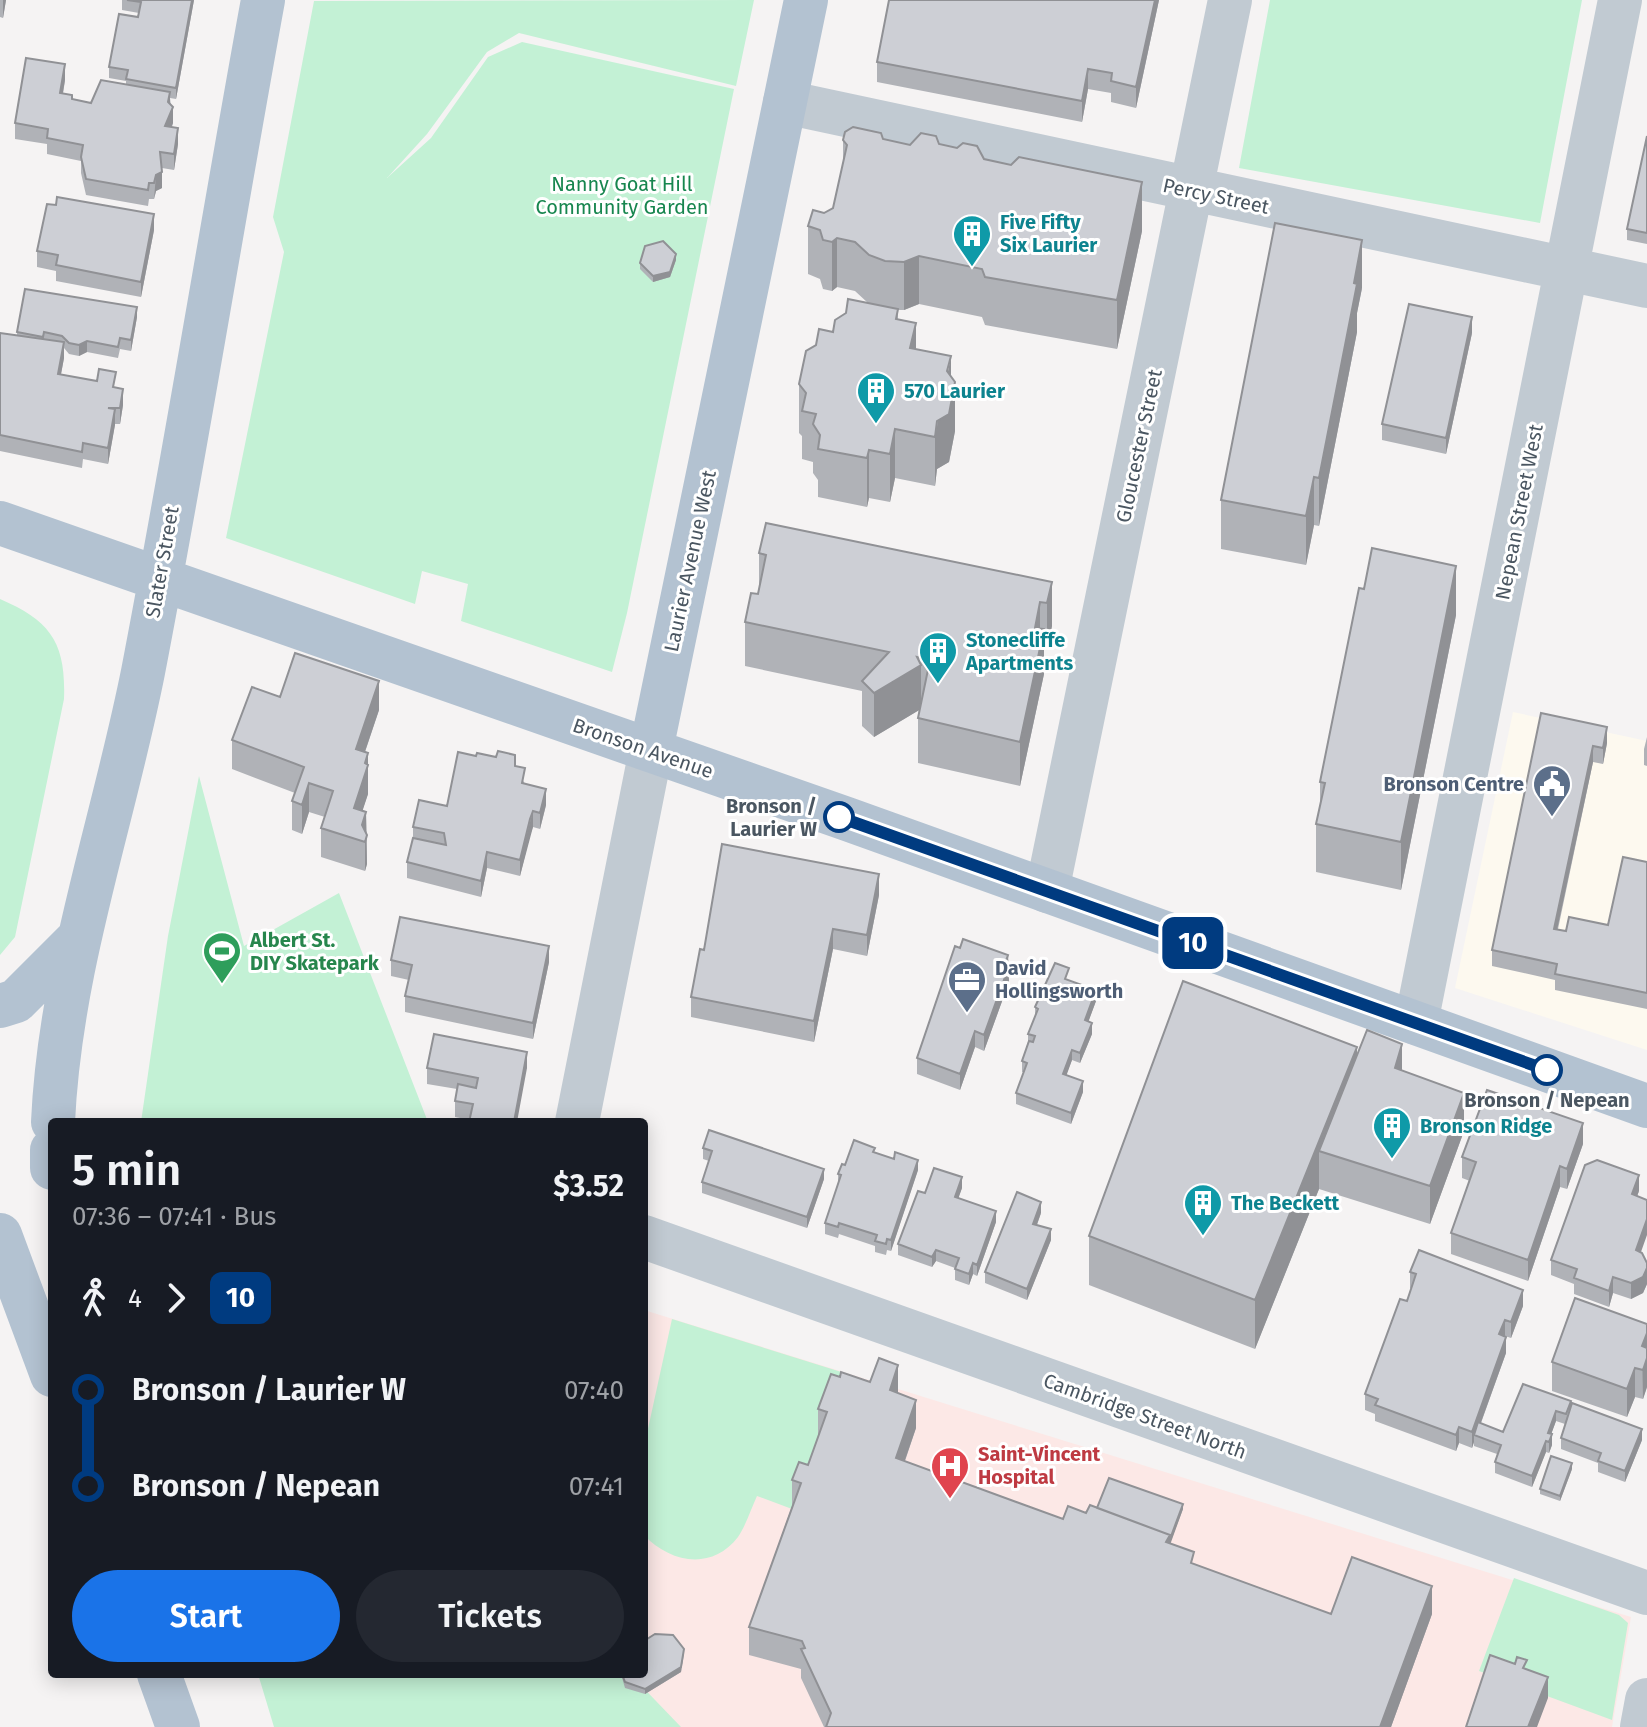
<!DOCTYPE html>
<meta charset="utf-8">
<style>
body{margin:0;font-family:"Fira Sans",sans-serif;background:#242831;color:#f1f3f6;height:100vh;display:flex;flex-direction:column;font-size:30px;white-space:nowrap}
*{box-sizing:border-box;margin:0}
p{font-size:26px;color:#9ea1a6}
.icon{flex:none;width:44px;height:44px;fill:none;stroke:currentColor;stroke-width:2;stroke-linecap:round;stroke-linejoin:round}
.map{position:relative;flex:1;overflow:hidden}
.sheet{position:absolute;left:48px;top:1118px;width:600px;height:560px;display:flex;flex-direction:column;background:#171b24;border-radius:8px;box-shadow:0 4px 20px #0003}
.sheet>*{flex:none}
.badge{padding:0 16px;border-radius:12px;font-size:28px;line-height:52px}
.map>.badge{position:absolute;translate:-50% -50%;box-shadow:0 0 0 4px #fff}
.legs{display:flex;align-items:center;gap:12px;height:88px;padding:0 24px;font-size:26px}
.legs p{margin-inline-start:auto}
.overview{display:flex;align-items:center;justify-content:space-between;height:136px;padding:0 24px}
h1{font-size:44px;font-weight:600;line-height:60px}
.cta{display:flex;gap:16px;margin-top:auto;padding:16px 24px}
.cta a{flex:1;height:92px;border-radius:48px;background:#1a73e8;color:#fff;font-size:32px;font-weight:600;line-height:92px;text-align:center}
.cta a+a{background:#242831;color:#f1f3f6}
ul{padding:0 24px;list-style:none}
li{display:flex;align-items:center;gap:28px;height:96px;font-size:30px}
li i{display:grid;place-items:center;width:12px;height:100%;margin:0 10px;background:currentColor}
li i::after{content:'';width:20px;height:20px;margin:-10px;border:6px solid;border-radius:50%;background:#171b24}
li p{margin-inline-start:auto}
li:first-child i{background:linear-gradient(#0000 50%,currentColor 0)}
li:last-child i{background:linear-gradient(currentColor 50%,#0000 0)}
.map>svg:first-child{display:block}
.commercial{fill:#fdf9ef}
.medical{fill:#fce8e6}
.green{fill:#c3f1d5}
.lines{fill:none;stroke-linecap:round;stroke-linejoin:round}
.minor{stroke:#c1cad2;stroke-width:44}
.major{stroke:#b3c2d1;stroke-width:44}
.wall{fill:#b0b2b7}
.shaded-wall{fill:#909195}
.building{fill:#cdcfd5;stroke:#909195;stroke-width:2}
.line-1-casing{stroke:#fff;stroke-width:18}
.line-1{stroke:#003b80;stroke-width:12}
.stop-1-dot{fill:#fff;stroke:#003b80;stroke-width:4}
.labels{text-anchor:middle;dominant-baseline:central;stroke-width:6;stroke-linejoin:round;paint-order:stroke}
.park-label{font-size:20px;fill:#17864f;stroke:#fff}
.street-label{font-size:20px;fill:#4a5661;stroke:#fff}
.culture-label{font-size:20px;font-weight:bold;fill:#0d838f;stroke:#fff;text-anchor:start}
.service-label{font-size:20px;font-weight:bold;fill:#4e5e75;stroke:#fff;text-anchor:end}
.stop-label{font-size:20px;font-weight:bold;fill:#4a5661;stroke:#fff;text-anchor:end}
.leisure-label{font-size:20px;font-weight:bold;fill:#27864d;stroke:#fff;text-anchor:start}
.health-label{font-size:20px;font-weight:bold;fill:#be3a42;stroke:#fff;text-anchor:start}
</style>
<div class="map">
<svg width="1647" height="1727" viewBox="0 0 1647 1727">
<rect width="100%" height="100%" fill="#f5f3f3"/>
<path class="commercial" d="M1513,712L1647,741V1050L1455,988Z"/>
<path class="medical" d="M644,1310L1631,1617L1612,1727H663L624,1674H644Z"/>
<path class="green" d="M754,0L736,86L519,33L487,52L427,134L387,178L431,138L488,57L522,42L734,89L627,613L612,672L461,621L468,584L422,571L415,604L226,538L284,252L273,217L314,1Z
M1270,0H1582L1540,223L1239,168Z
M0,599C51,621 66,643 64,699L15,937L0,955Z
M199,776L244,946L339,893L428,1122H141L168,936Z
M672,1319L851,1375L792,1509L757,1496C751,1509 746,1525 738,1537C712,1571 670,1563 644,1535V1447Z
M1514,1578L1619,1615L1628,1623L1612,1720L1479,1671Z
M258,1674H630L681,1727H274Z"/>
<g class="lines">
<path class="minor" d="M785,102L1647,286
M1047,891L1230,0
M1416,1023L1620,0
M577,1122L651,750
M644,1237L1647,1593
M1642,1727L1647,1700"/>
<path class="major" d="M0,523L847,819L1647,1106
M651,750L806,0
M0,1006L16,1001L79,938
M53,1122C60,968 113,823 143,672C186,449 222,224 263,0
M52,1150V1168
M0,1235L52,1375
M159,1674L178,1727"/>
</g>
<path class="wall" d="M0,0H6L3,18L0,17Z
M122,0H194L176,99L170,98L173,123L172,127L178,144L174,170L162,168V188L156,191L154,199H149L148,206L86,195L81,173V161L47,154V144L15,139V123L65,80L63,94L72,99L91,103L126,84V81L109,78V67L138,17L139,13L122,10Z
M889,0H1159L1136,108L1111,102V93L1088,89L1082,122L877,82V62Z
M1647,136V244L1627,240V229Z
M883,139L910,145L939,144L984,159L1142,231L1117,349L985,325L982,317L919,304L904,310H898V320L916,349L951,375L955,431L949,462L937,469L935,486L895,478L890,502L869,498L867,507L818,497V480L813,473V462L802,459V436L799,433V384L816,345L868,303L855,291L837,287L832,291L823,289L820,279L808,274V226L833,208L843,162V140Z
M154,230L141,297L56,281V271L37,267V251Z
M676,260L670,277L653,282L640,269V263Z
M1362,288L1357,313V332L1319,526L1314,525L1306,565L1221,549V500Z
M137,317L131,351L120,349L118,358L87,352L79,356L69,354L64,348V358L61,374L116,388L123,405L120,424H115L108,464L83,459L82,468L0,451V333L17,335V332Z
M1472,333L1446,454L1382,440V424Z
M759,553L1052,582V626L1047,648L1044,647V674L1020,786L918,763V718L919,710L874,737L862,726V691L745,666V622L758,594L759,588Z
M1364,589L1456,615L1401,890L1316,872V824L1320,807V782Z
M280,697L379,710L365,752L368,753V794L362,811L366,812L367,864L365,871L321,857V828L325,817L309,812L302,834L292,830V801L295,793L232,769V740Z
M1541,713L1607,743L1603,764L1593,762L1558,929L1566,931L1608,925L1647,862V1009L1555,990V980L1492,966V950Z
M1647,737V766L1644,765V749Z
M515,766L525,784L546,805L540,829L533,827L530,835L520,876L487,868L481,897L407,878V862L413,838V827Z
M879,895L867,956L833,949L814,1042L691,1017V997L704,950Z
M960,948L1008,955L1009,982L984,1051L975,1047L960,1090L917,1074V1058Z
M391,960L549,962L533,1039L405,1012V996L409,980L391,976Z
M1068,980L1096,1001L1088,1022L1092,1034L1080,1063L1072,1060L1066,1075L1083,1092L1071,1124L1016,1104V1093L1024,1072H1022V1061L1028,1042V1034L1035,1017V1007Z
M1357,1056L1402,1070L1464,1131L1430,1224L1319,1189L1255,1349L1089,1285V1236Z
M427,1068H527L470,1120L455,1117V1101L457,1089L427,1084Z
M1583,1144L1567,1189L1560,1187L1528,1281L1451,1254V1233L1470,1181L1462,1178V1157Z
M703,1148L824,1179L807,1228L702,1193V1182L709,1161L703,1159Z
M875,1153L918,1170L891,1251L887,1250L886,1255L875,1252V1246L839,1234L838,1238L825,1234V1223L838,1185V1174L845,1165Z
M962,1188L958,1198L996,1222L977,1276L973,1274L969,1285L955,1280V1268L936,1261L932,1267L898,1255V1244L925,1193Z
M1639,1191L1637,1196L1641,1252L1647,1263V1284L1643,1293L1631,1299L1613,1293L1609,1307L1574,1294V1284L1551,1275V1260Z
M1041,1213L1037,1225L1051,1240L1027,1300L985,1283V1272Z
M1410,1272L1523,1306L1511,1338L1505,1336L1506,1353L1481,1423L1503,1432L1523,1384L1642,1440L1625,1482L1598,1472V1463L1561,1449V1438L1565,1424L1556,1421L1551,1434L1552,1445L1549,1453L1546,1452L1532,1487L1495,1473V1462L1497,1454L1474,1446V1442L1472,1448L1459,1443L1456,1451L1375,1421V1414L1365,1410V1394L1407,1301L1411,1288H1410Z
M1647,1324V1387L1643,1399L1635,1397L1627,1417L1552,1391V1362Z
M840,1377L898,1393L916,1428L905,1461L1063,1519L1097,1508L1183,1509L1170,1543L1194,1565L1331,1614H1432L1391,1727H824L801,1678V1669L749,1655V1627L792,1506V1480L808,1465L818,1437V1409Z
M1572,1469L1560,1501L1540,1494V1489Z
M684,1654L681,1672L645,1694L625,1688L621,1674H644Z"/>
<path class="shaded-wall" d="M3,0H6L3,18Z
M192,0H194L176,99V88Z
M1155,0H1159L1136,108V87Z
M65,64V80L60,109V93Z
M1088,69V89L1082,122V101Z
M170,92V108L173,107V123L165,142V126Z
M178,128V144L174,170V154Z
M162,172V188L156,191L154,199L156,175Z
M1142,182V231L1117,349V300Z
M154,214V230L141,297V282Z
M837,238V287L832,291V242Z
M1362,240V288L1357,313V332L1319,526V478Z
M676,254V260L670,277L653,282V276Z
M919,256V304L904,310V262Z
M137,307V317L131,351V340Z
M1472,317V333L1446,454V438Z
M916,323V372L910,348Z
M87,341V352L79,356V345Z
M64,342V358L58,390V374Z
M951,356V404L955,382V431L949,462L937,469L935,486V437Z
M123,389V405L120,424V408Z
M115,409V425L108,464V448Z
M895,429V478L890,502V454Z
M869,450V498L867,507V458Z
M1314,477V525L1306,565V516Z
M1456,566V615L1401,890V842Z
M1052,582V626L1047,648V603Z
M1040,602V646L1044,629V674L1020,786V742L1035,628Z
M921,665V709L874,737V693Z
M379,681V710L356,778V749Z
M1607,727V743L1603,764V748Z
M1593,746V762L1554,944V929Z
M368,753V794L354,837V808Z
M309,783V812L302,834V805Z
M546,789V805L540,829V813Z
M533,811V827L520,876V860Z
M366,812L367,864L365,871V842L362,825Z
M487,852V868L481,897V881Z
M879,874V895L867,956V935Z
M833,929V949L814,1042V1021Z
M549,946V962L533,1039V1023Z
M1008,955L1009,982L984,1051V1035Z
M1096,990V1001L1085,1031V1020Z
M1092,1023V1034L1080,1063V1053Z
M975,1031V1047L960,1090V1074Z
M1402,1044V1082L1395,1068Z
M1357,1047V1096L1319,1151V1189L1255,1349V1300Z
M1072,1050V1060L1063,1085V1074Z
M527,1052V1068L517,1122H514Z
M1083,1081V1092L1071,1124V1113Z
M1464,1093V1131L1430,1224V1186Z
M1583,1123V1144L1567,1189V1169Z
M918,1160V1170L891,1251V1240Z
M1560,1166V1187L1528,1281V1260Z
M824,1169V1179L807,1228V1217Z
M1639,1175V1191L1632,1210V1194Z
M962,1177V1188L955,1208V1197Z
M1041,1202V1213L1033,1235V1224Z
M996,1211V1222L977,1276V1265Z
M1647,1219V1235L1636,1266V1250Z
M1051,1229V1240L1027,1300V1289Z
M936,1250V1261L932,1267V1257Z
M973,1263V1274L969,1285V1274Z
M1647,1268V1284L1643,1293L1631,1299V1283Z
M1613,1277V1293L1609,1307V1291Z
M1523,1290V1306L1511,1338V1322Z
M1505,1320V1336L1499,1334Z
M1647,1333V1387L1643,1399L1642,1346Z
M1506,1337V1353L1476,1436L1474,1435V1442L1472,1448V1432Z
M898,1365V1394L890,1390Z
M1635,1368V1397L1627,1417V1389Z
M916,1400V1428L896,1486V1458Z
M1556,1411V1421L1548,1443V1433Z
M1459,1427V1443L1456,1451V1435Z
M1642,1429V1440L1625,1482V1471Z
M1552,1434V1445L1549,1453V1442Z
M1546,1441V1452L1532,1487V1476Z
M1572,1463V1469L1560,1501V1496Z
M1183,1504V1509L1170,1545L1166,1542Z
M1432,1586V1614L1391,1727H1380Z
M684,1649L681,1672L645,1694V1689Z
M1548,1677V1698L1537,1727H1528Z"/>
<path class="building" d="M127,0H192L176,88L126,79L128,70L109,67L119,14L138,17L141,2Z
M889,0H1155L1136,87L1111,81L1112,73L1088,69L1082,101L877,62Z
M26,58L65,64L60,93L72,95V99L91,103L101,80L170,92L168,102L173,107L165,126L178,128L174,154L160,152L162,172L156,175L154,183H149L148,190L86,179L81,157L83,145L47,138L48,129L15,123Z
M853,127L881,133L883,139L910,145L921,133L936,136L939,144L957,148L963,143L977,146L984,159L1011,165L1019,157L1142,182L1117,300L985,277L982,269L919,256L904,262L885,261L869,255L855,242L837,238L832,242L823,240L820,230L808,226L813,210L824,213L833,208L847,145L843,140L845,132Z
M1647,136V233L1627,229Z
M57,197L154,214L141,282L56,265L58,255L37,251L47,204L56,205Z
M1275,223L1362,240L1354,283L1357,284L1319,478L1314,477L1306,516L1221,500Z
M663,241L676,254L670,272L653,276L640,263L645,246Z
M25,289L137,307L131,340L120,338L118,347L87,341L79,345L69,343L62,336L44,332L43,337L17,332Z
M848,299L898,309L896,319L916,323L910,348L951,356L947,371L955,382L949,414L937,421L935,437L895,429L890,454L869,450L867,458L818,449L820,435L813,424L816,414L802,411L806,393L799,384L806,351L816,345L819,329L833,332L835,320L846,313Z
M1409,304L1472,317L1446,438L1382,424Z
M0,333L64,342L58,374L97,381L99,369L116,372L113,387L123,389L120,408H108L115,409L108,448L83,443L82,452L0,435Z
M766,523L1052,582L1047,603L1040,602L1035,628L1044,629L1020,742L918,718L930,660L917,657L921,665L874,693L862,681L889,652L745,622L751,593L758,594L766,555L759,553Z
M1372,548L1456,566L1401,842L1316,824L1325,783L1320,782L1359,588L1364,589Z
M295,653L379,681L356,749L368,753L365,763L368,765L354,808L366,812L362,825L367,835L365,842L321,828L333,791L309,783L302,805L292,801L304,767L232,740L252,687L280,697Z
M1541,713L1607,727L1603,748L1593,746L1554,929L1566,931L1569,917L1608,925L1623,857L1647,862V993L1555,974L1557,964L1492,950Z
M498,751L515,755V766L525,768L522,783L546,789L540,813L533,811L530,819L520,860L487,852L481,881L407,862L413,838L446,845L444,833L413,827L419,800L447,806L458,752L476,756L477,753L496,757Z
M722,844L879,874L867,935L833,929L814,1021L691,997L700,949L704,950Z
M400,917L549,946L533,1023L405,996L412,965L391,960Z
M963,939L1008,955L1005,964L1009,966L984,1035L975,1031L960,1074L917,1058L955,946L960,948Z
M1055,963L1069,968L1065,979L1096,990L1085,1020L1092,1023L1080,1053L1072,1050L1063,1074L1083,1081L1071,1113L1016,1093L1027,1063L1022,1061L1029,1041L1033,1042L1035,1036L1028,1034L1038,1009L1035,1007Z
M1183,981L1357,1047L1255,1300L1089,1236Z
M1367,1030L1402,1044L1395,1068L1464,1093L1430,1186L1319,1151Z
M434,1034L527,1052L514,1122H469L473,1104L455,1101L458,1084L476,1088L478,1078L427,1068Z
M1487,1090L1583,1123L1567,1169L1560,1166L1528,1260L1451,1233L1476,1162L1462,1157Z
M709,1130L824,1169L807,1217L702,1182L712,1151L703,1148Z
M854,1140L875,1148L873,1152L894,1159L895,1152L918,1160L891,1240L887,1239L886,1244L875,1241L877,1235L839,1223L838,1227L825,1223L841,1175L838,1174L842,1164L845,1165Z
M1597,1160L1639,1175L1632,1194L1647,1200V1219L1636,1250L1642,1253L1647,1263V1268L1643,1277L1631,1283L1613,1277L1609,1291L1574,1278L1577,1269L1551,1260L1585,1165Z
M934,1168L962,1177L955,1197L996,1211L977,1265L973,1263L969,1274L955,1269L959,1258L936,1250L932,1257L898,1244L918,1191L925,1193Z
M1017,1192L1041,1202L1033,1224L1051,1229L1027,1289L985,1272Z
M1419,1250L1523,1290L1511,1322L1505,1320L1499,1334L1506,1337L1472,1432L1459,1427L1456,1435L1375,1405L1378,1399L1365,1394L1400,1299L1407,1301L1416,1274L1410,1272Z
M1575,1298L1647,1324V1333L1642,1346L1647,1348V1358L1643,1370L1635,1368L1627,1389L1552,1362Z
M879,1358L898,1365L890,1390L916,1400L896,1458L1063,1519L1068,1506L1086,1513L1090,1505L1170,1535L1166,1542L1194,1552L1191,1563L1331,1614L1352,1557L1432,1586L1380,1727H826L831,1713L801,1649L805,1648L802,1641L749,1627L801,1483L792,1480L799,1462L808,1465L827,1412L818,1409L831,1374L840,1377L841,1372L870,1382Z
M1523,1384L1571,1401L1566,1414L1556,1411L1548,1433L1552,1434L1549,1442L1546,1441L1532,1476L1495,1462L1501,1445L1474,1435L1478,1422L1503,1432Z
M1572,1403L1642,1429L1625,1471L1598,1461L1601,1453L1561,1438Z
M1551,1456L1572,1463L1560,1496L1540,1489Z
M1109,1478L1183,1504L1170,1539V1535L1097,1508Z
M655,1634L673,1635L684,1649L681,1667L645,1689L625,1682L622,1674H644V1641Z
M1490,1655L1515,1664L1517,1657L1527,1660L1523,1668L1548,1677L1528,1727H1466Z"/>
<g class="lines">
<g class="line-1-casing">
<path id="line-1" d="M839,817L1547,1070"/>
</g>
<use href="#line-1" class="line-1"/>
</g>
<defs>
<g id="building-pin" transform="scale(2)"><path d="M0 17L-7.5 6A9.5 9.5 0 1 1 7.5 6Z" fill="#0f9aa8" stroke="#fff"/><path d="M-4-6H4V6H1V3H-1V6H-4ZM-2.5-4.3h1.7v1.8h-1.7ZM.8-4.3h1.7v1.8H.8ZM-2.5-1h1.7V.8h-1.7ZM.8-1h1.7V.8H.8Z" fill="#fff"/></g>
<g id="civic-pin" transform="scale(2)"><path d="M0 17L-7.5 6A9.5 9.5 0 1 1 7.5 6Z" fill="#5c6f8a" stroke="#fff"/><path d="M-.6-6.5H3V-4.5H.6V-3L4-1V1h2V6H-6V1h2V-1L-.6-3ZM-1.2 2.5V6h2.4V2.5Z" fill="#fff"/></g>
<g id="stadium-pin" transform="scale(2)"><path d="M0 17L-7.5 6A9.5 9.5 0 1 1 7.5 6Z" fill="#2e9e5b" stroke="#fff"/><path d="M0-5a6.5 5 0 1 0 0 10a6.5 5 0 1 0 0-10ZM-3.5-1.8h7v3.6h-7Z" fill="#fff"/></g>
<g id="office-pin" transform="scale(2)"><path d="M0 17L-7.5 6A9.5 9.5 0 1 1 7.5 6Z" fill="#5c6f8a" stroke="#fff"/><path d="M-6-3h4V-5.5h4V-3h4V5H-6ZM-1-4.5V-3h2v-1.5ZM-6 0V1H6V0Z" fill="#fff"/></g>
<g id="hospital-pin" transform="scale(2)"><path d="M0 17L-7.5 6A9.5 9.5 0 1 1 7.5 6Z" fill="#e0444e" stroke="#fff"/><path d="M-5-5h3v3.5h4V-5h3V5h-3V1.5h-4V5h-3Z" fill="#fff"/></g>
</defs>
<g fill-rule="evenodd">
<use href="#building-pin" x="972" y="234"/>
<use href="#building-pin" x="876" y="391"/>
<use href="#building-pin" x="938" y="651"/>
<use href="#civic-pin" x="1552" y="784"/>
<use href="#stadium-pin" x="222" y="951"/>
<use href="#office-pin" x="967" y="980"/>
<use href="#building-pin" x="1392" y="1126"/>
<use href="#building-pin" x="1203" y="1203"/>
<use href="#hospital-pin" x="950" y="1466"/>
</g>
<g class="stop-1-dot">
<circle cx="839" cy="817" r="14"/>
<circle cx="1547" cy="1070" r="14"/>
</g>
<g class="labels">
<g class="park-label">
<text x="622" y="184">Nanny Goat Hill<tspan x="622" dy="23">Community Garden</tspan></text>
</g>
<g class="street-label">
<text transform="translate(1216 196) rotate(12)">Percy Street</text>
<text transform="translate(1139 446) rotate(-78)">Gloucester Street</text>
<text transform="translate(1519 512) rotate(-79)">Nepean Street West</text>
<text transform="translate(690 561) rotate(-78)">Laurier Avenue West</text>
<text transform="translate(162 562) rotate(-80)">Slater Street</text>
<text transform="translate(643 748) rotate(19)">Bronson Avenue</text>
<text transform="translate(1145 1416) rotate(20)">Cambridge Street North</text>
</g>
<g class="culture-label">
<text x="1000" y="222">Five Fifty<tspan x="1000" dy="23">Six Laurier</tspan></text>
<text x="904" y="391">570 Laurier</text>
<text x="966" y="640">Stonecliffe<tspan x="966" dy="23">Apartments</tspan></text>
<text x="1420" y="1126">Bronson Ridge</text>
<text x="1231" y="1203">The Beckett</text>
</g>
<g class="service-label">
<text x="1524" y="784">Bronson Centre</text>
<text x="995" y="968" text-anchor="start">David<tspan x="995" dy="23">Hollingsworth</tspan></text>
</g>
<g class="stop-label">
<text x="817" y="806">Bronson /<tspan x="817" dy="23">Laurier W</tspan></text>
<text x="1547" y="1100" text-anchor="middle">Bronson / Nepean</text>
</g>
<g class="leisure-label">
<text x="250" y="940">Albert St.<tspan x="250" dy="23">DIY Skatepark</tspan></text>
</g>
<g class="health-label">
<text x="978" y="1454">Saint-Vincent<tspan x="978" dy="23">Hospital</tspan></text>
</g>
</g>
</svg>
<b class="badge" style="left:1193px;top:943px;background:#003b80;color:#fff">10</b>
<section class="sheet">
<div class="overview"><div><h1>5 min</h1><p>07:36 – 07:41 · Bus</p></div><b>$3.52</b></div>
<div class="legs"><svg class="icon" aria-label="walk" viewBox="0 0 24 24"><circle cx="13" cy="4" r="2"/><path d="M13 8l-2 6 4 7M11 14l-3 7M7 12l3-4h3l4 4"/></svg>4<svg class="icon" aria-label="forward" viewBox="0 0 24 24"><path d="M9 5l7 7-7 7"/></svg><b class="badge" style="background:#003b80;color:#fff">10</b></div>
<ul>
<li><i style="color:#003b80"></i><b>Bronson / Laurier W</b><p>07:40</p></li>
<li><i style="color:#003b80"></i><b>Bronson / Nepean</b><p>07:41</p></li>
</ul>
<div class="cta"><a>Start</a><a>Tickets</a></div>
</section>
</div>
